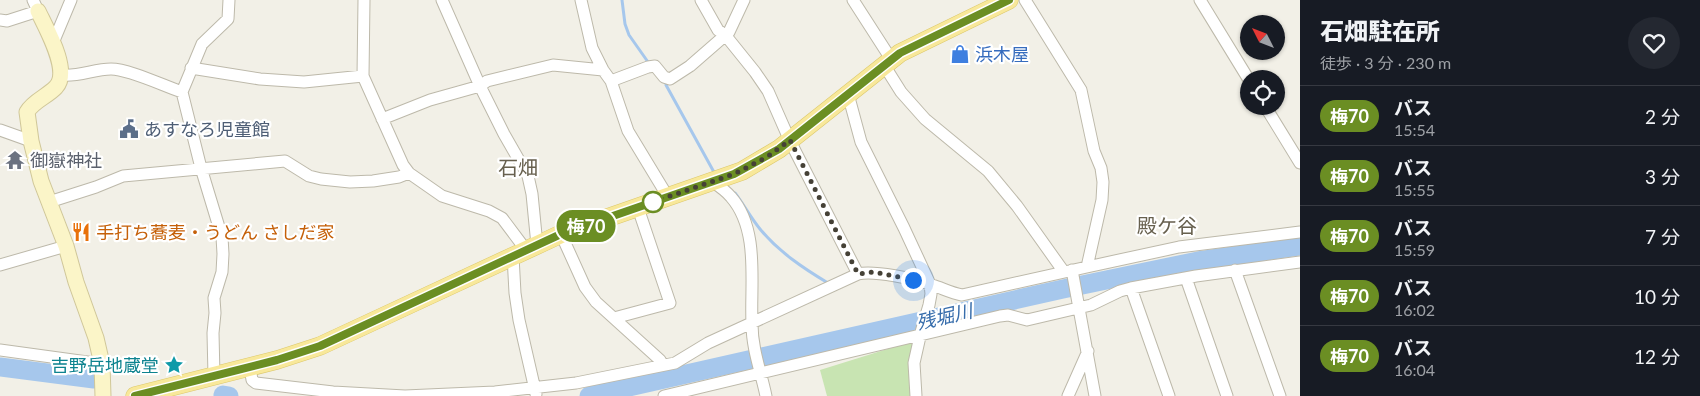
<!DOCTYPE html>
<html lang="ja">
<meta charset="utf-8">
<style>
body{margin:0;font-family:Lato,"Noto Sans JP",sans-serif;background:#242831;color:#f1f3f6;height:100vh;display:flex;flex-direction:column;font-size:19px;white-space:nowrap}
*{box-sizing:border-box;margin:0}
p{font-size:16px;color:#9ea1a6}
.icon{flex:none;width:28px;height:28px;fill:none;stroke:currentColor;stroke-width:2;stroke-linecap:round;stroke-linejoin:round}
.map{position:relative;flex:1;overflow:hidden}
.panel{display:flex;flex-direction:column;background:#171b24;width:400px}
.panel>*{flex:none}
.badge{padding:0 10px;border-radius:16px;font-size:18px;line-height:32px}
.needle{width:32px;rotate:312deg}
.fabs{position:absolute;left:1240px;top:15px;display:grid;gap:10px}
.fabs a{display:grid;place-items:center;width:45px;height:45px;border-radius:50%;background:#171b24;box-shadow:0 1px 4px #0004;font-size:25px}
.you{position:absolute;width:25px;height:25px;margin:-12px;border:4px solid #fff;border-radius:50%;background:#1a73e8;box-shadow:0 0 0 8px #1a73e833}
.map>.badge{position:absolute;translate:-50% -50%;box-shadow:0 0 0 2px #fff}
.round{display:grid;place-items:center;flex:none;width:52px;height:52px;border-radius:26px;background:#242831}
.summary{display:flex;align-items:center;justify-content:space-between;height:85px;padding:0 20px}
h1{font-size:24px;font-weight:800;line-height:38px}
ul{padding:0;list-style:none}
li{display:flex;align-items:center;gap:15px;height:60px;padding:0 20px;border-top:1px solid #363941}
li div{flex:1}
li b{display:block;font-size:19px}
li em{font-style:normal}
li .badge{min-width:55px;font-weight:700;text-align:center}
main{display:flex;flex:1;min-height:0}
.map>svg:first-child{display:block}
.green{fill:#c8e4b2}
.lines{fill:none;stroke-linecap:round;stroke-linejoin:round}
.stream{stroke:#a6c7ec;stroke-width:3}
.river{stroke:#a6c7ec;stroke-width:19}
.street-casing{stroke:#bdb9aa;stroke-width:13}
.secondary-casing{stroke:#d0c799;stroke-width:17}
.primary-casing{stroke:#dcc86b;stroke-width:19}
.street{stroke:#fff;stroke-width:11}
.secondary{stroke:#fbf5c8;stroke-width:15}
.primary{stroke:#f8e89a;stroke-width:18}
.line-casing{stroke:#fff;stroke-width:11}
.line{stroke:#6b8e23;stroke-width:8}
.walk{stroke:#454136;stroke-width:5;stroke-dasharray:0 9}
.stop-dot{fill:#fff;stroke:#6b8e23;stroke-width:2.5}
.labels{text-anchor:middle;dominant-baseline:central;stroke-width:4.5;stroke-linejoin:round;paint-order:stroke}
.shop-label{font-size:18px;fill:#366cbe;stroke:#fff;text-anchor:start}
.service-label{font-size:18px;fill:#4e5e75;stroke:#fff;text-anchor:start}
.worship-label{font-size:18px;fill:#5b616d;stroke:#fff;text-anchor:start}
.food-label{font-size:18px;fill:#c56008;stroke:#fff;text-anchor:start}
.culture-label{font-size:18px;fill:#0d838f;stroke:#fff;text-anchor:end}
.water-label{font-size:19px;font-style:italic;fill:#366cab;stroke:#fff}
.quarter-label{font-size:20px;fill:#67604e;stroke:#fff}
</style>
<main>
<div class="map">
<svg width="1300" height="396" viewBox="0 0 1300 396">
<rect width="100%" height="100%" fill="#f2f0e7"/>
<path class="green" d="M913,341L912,396H827L820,370Z"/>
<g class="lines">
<path class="stream" d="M622,0L625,24L629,35L648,62
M666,85L715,174
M735,193C744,205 751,218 760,229C779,252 803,268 828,283"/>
<path class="river" d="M0,367L94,379
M223,395L229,396
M589,396L1063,289L1198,261L1300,246"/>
<g class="street-casing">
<path id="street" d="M364,0L363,76L403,165L409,173L442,196L489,211L502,218L526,250
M442,0L480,86L504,134L528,176L532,194L537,245
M581,0L592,48L603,70L611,81L628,131L668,197
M701,0L718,30L726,36L755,72L768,91L790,141L858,274
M853,0L891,59
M1200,0L1249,80
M0,20L7,21L38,11L33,0
M53,43L71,0
M884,65L901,92L925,119L988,171L1017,206L1064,272
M191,68L260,79L304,82L363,76
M61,75C79,77 94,69 111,69C129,69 164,86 182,92
M611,81L648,67L655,66L664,77L670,79L690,66L729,32L744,0
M848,94L861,142L904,228L930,284L931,294L929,305L921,332L914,363L916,396
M1265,106L1300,163
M382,119L430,100L480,86L487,81L553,65L603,70
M0,130L31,141
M713,182C719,186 726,191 731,197C760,230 750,284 752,324C752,349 761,372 766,396
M49,202L96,187L123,176L285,161L309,176L321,179L350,182L373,181L399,177L409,173
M561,234L585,287L596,302L660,360L663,365
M513,256L515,293L519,320L536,394
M0,265L66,246
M1087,267L1179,247L1300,232
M1072,270L1095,396
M1235,270L1280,396
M1186,278L1227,396
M1131,288L1169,396
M614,318L670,303L638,208
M0,350L102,364
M250,367L252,380L256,383L333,392L405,396L495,392L576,383L675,363L708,343L858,274C873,270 916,279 932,285C942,288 951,293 962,295L1087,267L1102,200L1103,182L1101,168L1094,151L1081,90L1025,0
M214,376L213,333L215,313L214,298L222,272L223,254L222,237L201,168L182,92L202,44L228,19L229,0
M664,396L1000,316L1008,315L1027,320L1091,305L1120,291L1131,288L1196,276L1300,262
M1068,396L1088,351"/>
</g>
<g class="secondary-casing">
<path id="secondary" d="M38,11C46,28 71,71 56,87C48,96 33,101 27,112L31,141L41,181L66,246L76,282L96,338L102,364L103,396"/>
</g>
<g class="primary-casing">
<path id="primary" d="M135,396L277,360L320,346L561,234L742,171L779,149L900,53L1009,0"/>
</g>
<use href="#street" class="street"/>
<use href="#secondary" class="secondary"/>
<use href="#primary" class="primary"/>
</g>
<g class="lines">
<g class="line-casing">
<path id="line" d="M135,396L277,360L320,346L561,234L734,174L779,149L900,53L1009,0"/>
</g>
<use href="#line" class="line"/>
<path class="walk" d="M653,202L734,174L767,157L790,140L858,274L874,272L913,280"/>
</g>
<defs>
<g id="shop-bare" transform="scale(1.5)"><path d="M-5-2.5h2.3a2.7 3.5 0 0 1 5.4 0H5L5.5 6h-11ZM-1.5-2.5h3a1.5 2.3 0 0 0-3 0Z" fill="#3f7fe0" stroke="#fff" stroke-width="2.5" paint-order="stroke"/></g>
<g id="civic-bare" transform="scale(1.5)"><path d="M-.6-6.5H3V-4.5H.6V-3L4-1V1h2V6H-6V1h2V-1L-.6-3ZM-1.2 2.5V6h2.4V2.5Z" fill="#5c6f8a" stroke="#fff" stroke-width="2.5" paint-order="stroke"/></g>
<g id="temple-bare" transform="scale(1.5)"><path d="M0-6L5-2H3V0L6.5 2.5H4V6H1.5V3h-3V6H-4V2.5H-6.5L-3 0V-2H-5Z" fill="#6b7280" stroke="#fff" stroke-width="2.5" paint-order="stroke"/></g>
<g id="restaurant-bare" transform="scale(1.5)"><path d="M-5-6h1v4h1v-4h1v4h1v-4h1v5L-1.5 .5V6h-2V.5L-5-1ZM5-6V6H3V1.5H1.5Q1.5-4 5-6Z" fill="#e8710a" stroke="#fff" stroke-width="2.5" paint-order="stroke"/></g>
<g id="sight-bare" transform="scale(1.5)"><path d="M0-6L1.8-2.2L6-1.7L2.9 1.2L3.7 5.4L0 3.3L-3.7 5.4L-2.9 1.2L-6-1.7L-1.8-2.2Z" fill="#0f9aa8" stroke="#fff" stroke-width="2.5" paint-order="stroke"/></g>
</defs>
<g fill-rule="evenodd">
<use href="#shop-bare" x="960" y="54"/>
<use href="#civic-bare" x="129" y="129"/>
<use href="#temple-bare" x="15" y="160"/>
<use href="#restaurant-bare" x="81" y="232"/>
<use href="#sight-bare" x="174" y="365"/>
</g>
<circle class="stop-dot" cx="653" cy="202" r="10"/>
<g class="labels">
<g class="shop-label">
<text x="975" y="54">浜木屋</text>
</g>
<g class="service-label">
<text x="144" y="129">あすなろ児童館</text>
</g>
<g class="worship-label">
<text x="30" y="160">御嶽神社</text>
</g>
<g class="food-label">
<text x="96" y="232">手打ち蕎麦・うどん さしだ家</text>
</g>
<g class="culture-label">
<text x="159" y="365">吉野岳地蔵堂</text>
</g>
<g class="water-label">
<text transform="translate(944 316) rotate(-13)">残堀川</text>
</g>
<g class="quarter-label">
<text x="518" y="167">石畑</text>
<text x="1167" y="225">殿ケ谷</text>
</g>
</g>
</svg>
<div class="fabs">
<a><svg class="needle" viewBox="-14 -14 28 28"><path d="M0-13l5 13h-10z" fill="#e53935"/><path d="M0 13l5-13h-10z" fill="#9ea1a6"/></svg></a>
<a><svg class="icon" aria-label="locate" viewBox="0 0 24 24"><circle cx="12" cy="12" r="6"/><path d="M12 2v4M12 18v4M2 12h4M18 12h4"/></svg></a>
</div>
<div class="you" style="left:913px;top:280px"></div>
<b class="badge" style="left:586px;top:226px;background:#6b8e23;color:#fff">梅70</b>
</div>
<section class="panel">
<div class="summary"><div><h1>石畑駐在所</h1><p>徒歩 · 3 分 · 230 m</p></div><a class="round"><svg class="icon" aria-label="heart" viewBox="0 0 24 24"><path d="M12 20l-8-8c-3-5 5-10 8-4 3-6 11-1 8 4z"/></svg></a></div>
<ul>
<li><span class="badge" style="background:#6b8e23;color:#fff">梅70</span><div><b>バス</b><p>15:54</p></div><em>2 分</em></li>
<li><span class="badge" style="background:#6b8e23;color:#fff">梅70</span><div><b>バス</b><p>15:55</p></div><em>3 分</em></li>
<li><span class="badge" style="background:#6b8e23;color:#fff">梅70</span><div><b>バス</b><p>15:59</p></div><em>7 分</em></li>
<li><span class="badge" style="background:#6b8e23;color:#fff">梅70</span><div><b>バス</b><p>16:02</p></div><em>10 分</em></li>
<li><span class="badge" style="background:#6b8e23;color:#fff">梅70</span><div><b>バス</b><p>16:04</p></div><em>12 分</em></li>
</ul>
</section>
</main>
